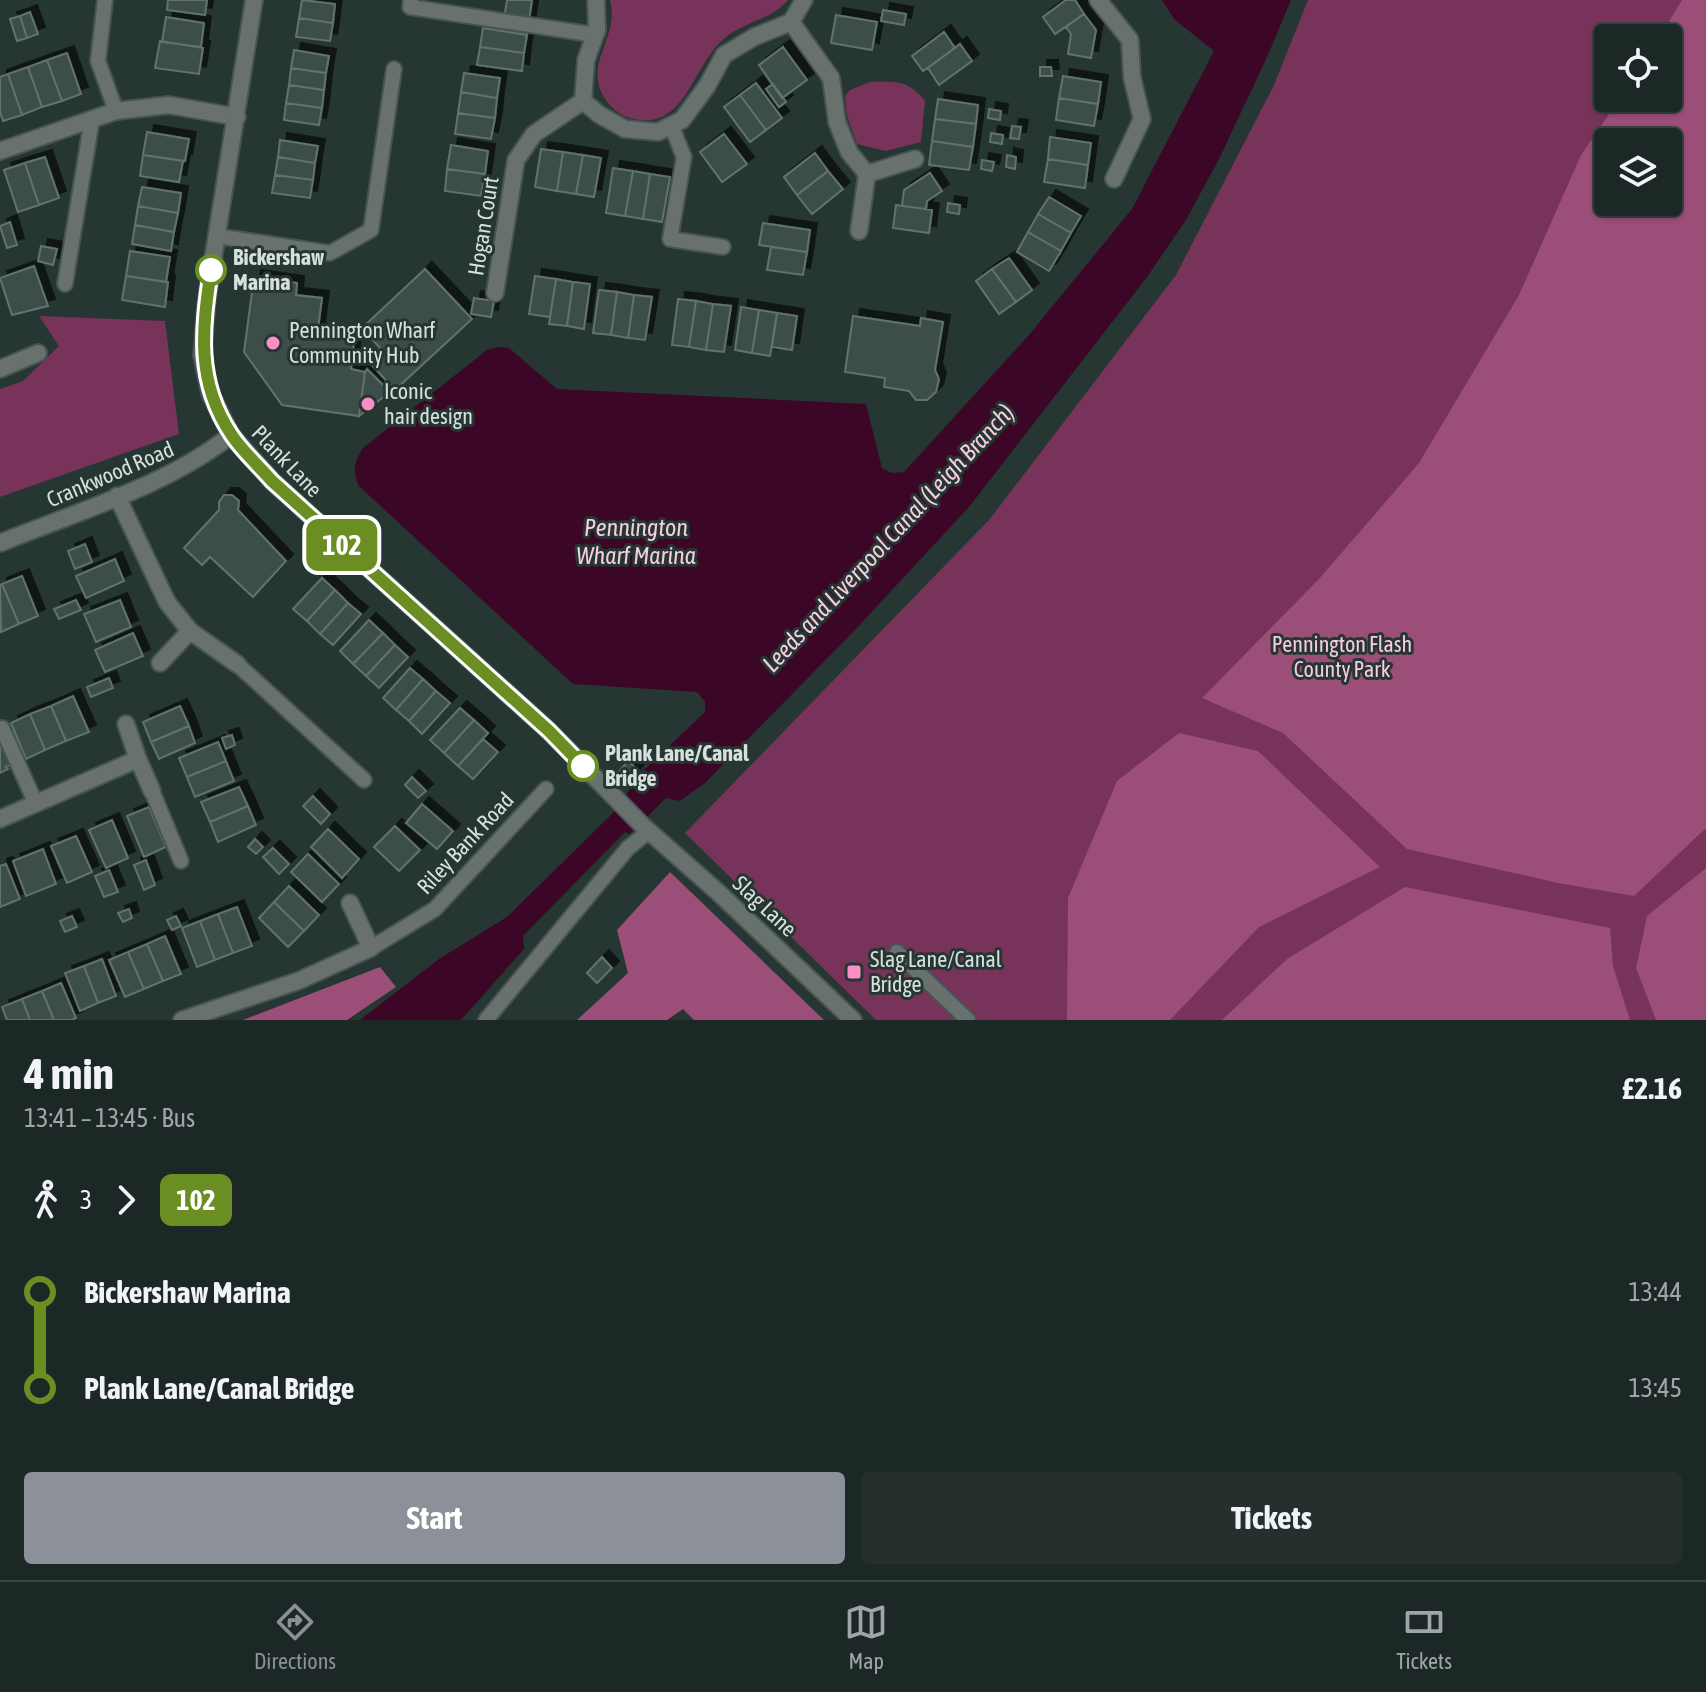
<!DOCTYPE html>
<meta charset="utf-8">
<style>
body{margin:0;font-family:"Asap Condensed",sans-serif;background:#25302e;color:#f1f3f6;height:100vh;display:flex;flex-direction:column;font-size:30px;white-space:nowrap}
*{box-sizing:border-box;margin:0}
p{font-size:26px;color:#a0a6a7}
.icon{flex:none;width:44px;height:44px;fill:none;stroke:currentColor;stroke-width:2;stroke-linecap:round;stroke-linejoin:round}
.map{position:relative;height:1020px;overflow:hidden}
.side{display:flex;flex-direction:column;background:#1c2826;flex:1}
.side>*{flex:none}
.badge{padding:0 16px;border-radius:12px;font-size:28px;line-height:52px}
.controls{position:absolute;left:1594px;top:24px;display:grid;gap:16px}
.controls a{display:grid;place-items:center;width:88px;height:88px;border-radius:8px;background:#1c2826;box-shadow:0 2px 6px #0004,0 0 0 2px #3a4443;font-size:40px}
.map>.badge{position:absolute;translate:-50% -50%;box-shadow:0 0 0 4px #fff}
.legs{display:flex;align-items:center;gap:12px;height:88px;padding:0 24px;font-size:26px}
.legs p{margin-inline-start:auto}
.overview{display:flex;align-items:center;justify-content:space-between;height:136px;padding:0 24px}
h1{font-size:44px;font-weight:700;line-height:60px}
.button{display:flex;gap:16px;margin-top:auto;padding:16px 24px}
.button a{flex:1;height:92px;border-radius:8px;background:#8c9099;color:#fff;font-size:32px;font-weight:700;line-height:92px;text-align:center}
.button a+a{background:#25302e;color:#f1f3f6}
ul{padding:0 24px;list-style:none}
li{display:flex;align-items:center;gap:28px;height:96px;font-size:30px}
li i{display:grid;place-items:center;width:12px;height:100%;margin:0 10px;background:currentColor}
li i::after{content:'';width:20px;height:20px;margin:-10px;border:6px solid;border-radius:50%;background:#1c2826}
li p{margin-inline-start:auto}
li:first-child i{background:linear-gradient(#0000 50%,currentColor 0)}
li:last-child i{background:linear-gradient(currentColor 50%,#0000 0)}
.menu{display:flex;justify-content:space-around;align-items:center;height:112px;border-top:2px solid #3a4443;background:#1c2826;font-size:22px;color:#a0a6a7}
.menu a{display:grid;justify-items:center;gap:4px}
.menu .current{color:#8c9099}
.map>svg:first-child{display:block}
.green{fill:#78335a;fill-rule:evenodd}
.forest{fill:#9b4e78;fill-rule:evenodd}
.water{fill:#3c0627}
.building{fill:#3d4e49;stroke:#61736e;stroke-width:2;filter:url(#shadow)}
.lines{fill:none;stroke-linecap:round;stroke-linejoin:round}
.service-casing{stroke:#465551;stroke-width:18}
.minor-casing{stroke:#465551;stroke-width:20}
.tertiary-casing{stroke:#465551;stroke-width:20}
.service{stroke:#69716f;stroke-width:14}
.minor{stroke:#69716f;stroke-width:16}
.tertiary{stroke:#69716f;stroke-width:16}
.line-1-casing{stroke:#fff;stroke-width:18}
.line-1{stroke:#6b8e23;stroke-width:12}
.stop-1-dot{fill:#fff;stroke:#6b8e23;stroke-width:4}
.poi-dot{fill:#fa8fc8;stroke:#263632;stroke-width:3}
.labels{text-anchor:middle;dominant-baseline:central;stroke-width:6;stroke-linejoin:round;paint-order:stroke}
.street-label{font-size:22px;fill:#d6e0dd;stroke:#263632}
.stop-label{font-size:22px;font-weight:bold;fill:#d6e0dd;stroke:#263632;text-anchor:start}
.poi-label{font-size:22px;fill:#d6e0dd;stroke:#263632;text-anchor:start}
.park-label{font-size:22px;fill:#f7cbe0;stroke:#263632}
.water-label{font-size:24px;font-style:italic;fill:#f8cce1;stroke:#263632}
</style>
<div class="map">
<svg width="1706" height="1020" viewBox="0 0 1706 1020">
<defs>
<filter id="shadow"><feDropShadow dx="7" dy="-7" stdDeviation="0" flood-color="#0009"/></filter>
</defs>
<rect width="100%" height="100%" fill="#263632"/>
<path class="green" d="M610,0H788C773,19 744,22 725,38C692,64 686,134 630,118C616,114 605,102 600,89C589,57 619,36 610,0Z
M1308,0H1706V1020H876L685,833L989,520L1176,275L1274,85ZM1608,38H1668V98H1608ZM1608,142H1668V202H1608Z
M870,82C896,82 907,79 925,101L921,142L886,151L857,144L847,116L845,96L850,90Z
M39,316L165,321L179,434L0,497V389L23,381L59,346Z"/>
<path class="forest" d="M1682,0H1706V828L1634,896L1558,883L1407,849L1283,733L1202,698L1319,579L1419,463L1519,295L1581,155L1620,98H1668V38H1659ZM1668,142V202H1608V142Z
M1179,733L1258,751L1380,867L1259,927L1170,1020H1067L1068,898L1117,781Z
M1706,868V1020H1656L1636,968L1647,916Z
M670,872L824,1020H694L683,1009L667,1020H577L628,973L617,930Z
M1405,887L1610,928L1613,966L1630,1020H1222L1287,959Z
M380,967L396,987L347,1020H243Z"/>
<path class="water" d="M1162,0H1291L1267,57L1219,159L1186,220L1147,277L969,507L854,631L705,783L680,801L666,798L630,834L625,832L523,936L524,949L461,1020H360L439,959L507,917L613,813L644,770L705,712V702L697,692L573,684L359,486C352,471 354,462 363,448L487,350L498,347L509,348L557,389L866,404L882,468L892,473L904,472L1029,335L1132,209L1214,51L1174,19Z"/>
<path class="building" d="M168,0H207L205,15L167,10Z
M302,0L335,4L333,23L299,18Z
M507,0H532L527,35L502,31Z
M1066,0H1075L1084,14L1055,34L1043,17Z
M883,10L906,14L904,25L881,21Z
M30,12L38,34L27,38L20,16Z
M1084,14L1096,30L1091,58L1068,54L1071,34L1066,27Z
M836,15L877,22L872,50L831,43Z
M20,16L27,38L17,41L10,19Z
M166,17L204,23L201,47L162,42Z
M299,18L333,23L330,41L296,37Z
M483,28L527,35L524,53L480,47Z
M944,32L955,48L923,71L912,56Z
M160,41L203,48L199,74L155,68Z
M960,44L972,61L939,85L928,68Z
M480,47L524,53L522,71L477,65Z
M783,47L807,80L782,98L759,65Z
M294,50L329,56L326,73L291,68Z
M67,53L81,94L62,101L47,60Z
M47,60L62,101L42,107L28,67Z
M28,67L42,107L22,115L8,74Z
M1040,67H1051L1052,76H1040Z
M291,68L326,73L324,90L289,85Z
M464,73L500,78L497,98L461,92Z
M8,74L22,115L3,121L0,112V77Z
M1063,76L1101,82L1098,104L1059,98Z
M756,83L782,118L766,130L740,95Z
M773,84L786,102L779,107L766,89Z
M289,85L324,90L322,108L286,103Z
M461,92L497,98L495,118L458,113Z
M740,95L766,130L750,142L724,107Z
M1059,98L1098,104L1094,126L1056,120Z
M938,99L978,105L976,124L935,119Z
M286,103L322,108L319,125L284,120Z
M989,109L1001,111L1000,120L988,118Z
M458,113L495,118L491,139L455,134Z
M935,119L976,124L973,147L932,141Z
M1012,126L1021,127L1019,139L1010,138Z
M147,132L189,139L185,161L143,155Z
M991,133L1003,135L1002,144L990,142Z
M724,134L747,164L722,182L700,152Z
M1050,137L1091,143L1088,165L1048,159Z
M280,140L318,146L315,163L278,157Z
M932,141L973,147L969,170L929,165Z
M451,145L488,151L485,174L447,169Z
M541,149L563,152L557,191L535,187Z
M563,152L583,155L576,194L557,191Z
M815,153L828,171L797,195L784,177Z
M143,155L183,161L179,182L140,176Z
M583,155L601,158L594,197L576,194Z
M1007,155L1016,157L1015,169L1006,167Z
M45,157L59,198L39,205L25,163Z
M278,157L315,163L313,180L275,175Z
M1048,159L1088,165L1085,188L1044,182Z
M982,160L994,162L992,171L981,169Z
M25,163L39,205L18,212L4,170Z
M613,168L633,171L625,216L606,213Z
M447,169L485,174L481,196L445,191Z
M633,171L650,174L643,219L625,216Z
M828,171L843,189L812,214L797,195Z
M930,173L942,191L927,201L926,209L902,206L904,190Z
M650,174L670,177L662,222L643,219Z
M275,175L313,180L310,198L272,193Z
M142,187L181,193L178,213L138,206Z
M1049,197L1081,216L1071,233L1038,214Z
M948,203L960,205L959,214L947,212Z
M896,205L932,210L929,233L893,228Z
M138,206L178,213L174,232L135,225Z
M1038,214L1071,233L1061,251L1028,232Z
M10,222L17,245L7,248L0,226Z
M763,223L810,230L807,252L759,245Z
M135,225L174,232L171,251L132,244Z
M1028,232L1061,251L1049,271L1017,252Z
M41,246L57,249L53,265L38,261Z
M771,247L807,252L803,275L767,270Z
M130,251L170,257L166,282L126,276Z
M1009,258L1032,290L1016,302L992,269Z
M34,266L48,306L12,315L0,278Z
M425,269L472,319L395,390L368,361L380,348L362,328Z
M992,269L1016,302L999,314L976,281Z
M126,276L168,282L165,307L122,300Z
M535,276L556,279L550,317L529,314Z
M254,277L297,283L296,295L322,298L318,329L324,337L354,341L351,369L365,372L359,416L282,405L244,352Z
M556,279L573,282L567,326L549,324Z
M573,282L590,284L584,329L567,326Z
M599,290L617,292L611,335L593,333Z
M617,292L634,295L628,338L611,335Z
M634,295L652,297L645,340L628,338Z
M474,298L494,301L491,317L471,314Z
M678,299L696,301L689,347L672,345Z
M696,301L713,304L706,350L689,347Z
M713,304L731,306L724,352L706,350Z
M741,307L759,310L752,353L735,350Z
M759,310L777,313L770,356L752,353Z
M777,313L797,316L792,350L772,347Z
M853,316L920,326L921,318L943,322L935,370L939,379L936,392L927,400H916L909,391L884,387L885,378L845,372Z
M367,369L390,392L359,416L365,372Z
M224,495H232L239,501L238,510L286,561L253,597L210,557L202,565L184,548L219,510V502Z
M85,544L92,562L75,569L68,551Z
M115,559L124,581L86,598L76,576Z
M22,576L38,616L19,624L2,584Z
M322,578L335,590L307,621L293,609Z
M2,584L19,624L1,632L0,585Z
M335,590L348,603L320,634L307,621Z
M76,600L81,610L59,619L54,609Z
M120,600L131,627L96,642L84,614Z
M348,603L361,614L333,645L320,634Z
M369,620L383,633L353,664L340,651Z
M133,633L143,656L105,672L95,650Z
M383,633L395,645L366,676L353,664Z
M395,645L408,657L379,688L366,676Z
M410,668L423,679L396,710L383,698Z
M109,678L113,688L91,697L87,687Z
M423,679L436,691L409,721L396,710Z
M436,691L450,703L422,734L409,721Z
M73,696L89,732L66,741L51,706Z
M51,706L66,741L45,750L30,714Z
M180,706L189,726L151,742L143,722Z
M460,708L474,720L444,753L430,740Z
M30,714L45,750L26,759L11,723Z
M474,720L488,733L458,766L444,753Z
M189,726L195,743L159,759L151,742Z
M14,732L26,759L6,767L8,769L0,773V738Z
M232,735L235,745L226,749L222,738Z
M483,739L498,752L473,779L458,766Z
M218,742L226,761L187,777L179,758Z
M226,761L234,781L195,797L187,777Z
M628,761L638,770L627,783L617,774Z
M412,777L426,791L418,798L405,785Z
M239,787L248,806L210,822L201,802Z
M313,796L330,814L321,824L303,806Z
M422,804L453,831L437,849L406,823Z
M248,806L256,825L218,842L210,822Z
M149,807L166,847L144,857L127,816Z
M112,820L128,858L106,868L89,830Z
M395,826L420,850L399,871L374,847Z
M328,829L359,859L342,878L311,847Z
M76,836L92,872L67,883L51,846Z
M255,839L263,847L256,854L248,847Z
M273,848L289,864L279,874L263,857Z
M43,849L56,884L26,896L13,861Z
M308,854L339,884L322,902L291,872Z
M146,860L155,885L144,890L134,865Z
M6,864L20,899L0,907V866Z
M109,870L118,892L104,897L95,876Z
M289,886L319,915L304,931L274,902Z
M274,902L304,931L288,947L259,918Z
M237,907L252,946L233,953L218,914Z
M129,909L132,918L123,922L118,913Z
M218,914L233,953L215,960L200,921Z
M72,916L77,927L65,932L60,921Z
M176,916L181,926L172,930L167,920Z
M200,921L215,960L197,967L182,928Z
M165,936L181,974L163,981L147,944Z
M147,944L163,981L144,989L128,952Z
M128,952L144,989L125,997L109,960Z
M602,957L612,968L597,983L587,973Z
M102,959L116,996L98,1003L84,966Z
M84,966L98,1003L80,1011L65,973Z
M61,983L76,1018L72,1020H54L42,991Z
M42,991L54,1020H30L22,999Z
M22,999L30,1020H7L2,1007Z"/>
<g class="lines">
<g class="service-casing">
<path id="service" d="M105,0L98,61L116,111
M411,0L410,7L596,35
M671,125L684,157L670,239L723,247
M216,236L330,253L371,230L394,69
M65,284L92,119
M237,664L364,780
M2,728L36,804
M152,791L181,861
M371,948L435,909L546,789
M897,952L968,1020
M486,1020L628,848L649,831"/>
</g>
<g class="minor-casing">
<path id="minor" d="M596,0L597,30L586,60L583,101L600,115L625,129L658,132L682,120L707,86L724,55L754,37L791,22L804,0
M1098,0L1130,40L1132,77L1142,119L1114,179
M791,22L831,78L837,122L849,152L867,174L915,159
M0,151L116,111L169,105L237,117
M859,231L867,174
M495,293L516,160L534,134L583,101
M0,369L38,353
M117,496L167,602L190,631L237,664
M0,543C76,512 167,486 231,435
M160,663L190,631
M138,759L152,791
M0,819L138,759L126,724
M182,1020L298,981L371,948L350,903"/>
</g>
<g class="tertiary-casing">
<path id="tertiary" d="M254,0L207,297L202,355L210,393L231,435L272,481L549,731L643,826L720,894L853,1020"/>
</g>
<use href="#service" class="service"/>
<use href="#minor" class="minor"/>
<use href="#tertiary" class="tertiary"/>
</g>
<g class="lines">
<g class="line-1-casing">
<path id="line-1" d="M211,270C202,330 196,381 231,434C242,451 259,466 272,481L549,731L583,766"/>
</g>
<use href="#line-1" class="line-1"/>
</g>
<g class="stop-1-dot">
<circle cx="211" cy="270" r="14"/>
<circle cx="583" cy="766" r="14"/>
</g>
<g class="poi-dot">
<circle cx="273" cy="343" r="8"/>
<circle cx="368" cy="404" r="8"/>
<rect x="846" y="964" width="16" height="16" rx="4"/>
</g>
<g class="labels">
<g class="street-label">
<text transform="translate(483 226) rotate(-81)">Hogan Court</text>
<text transform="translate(287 461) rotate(46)">Plank Lane</text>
<text transform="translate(110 474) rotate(-23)">Crankwood Road</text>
<text transform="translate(465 843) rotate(-47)">Riley Bank Road</text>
<text transform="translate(765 906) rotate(43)">Slag Lane</text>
</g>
<g class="stop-label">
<text x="233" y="257">Bickershaw<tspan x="233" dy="25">Marina</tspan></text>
<text x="605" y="753">Plank Lane/Canal<tspan x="605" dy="25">Bridge</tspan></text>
</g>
<g class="poi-label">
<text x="289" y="330">Pennington Wharf<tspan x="289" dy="25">Community Hub</tspan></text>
<text x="384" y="391">Iconic<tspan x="384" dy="25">hair design</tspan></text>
<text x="870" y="959">Slag Lane/Canal<tspan x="870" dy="25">Bridge</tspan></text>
</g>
<g class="park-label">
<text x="1342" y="644">Pennington Flash<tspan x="1342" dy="25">County Park</tspan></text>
</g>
<g class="water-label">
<text x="636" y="527">Pennington<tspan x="636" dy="28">Wharf Marina</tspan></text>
<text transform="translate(888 538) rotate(-47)">Leeds and Liverpool Canal (Leigh Branch)</text>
</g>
</g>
</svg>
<div class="controls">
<a><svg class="icon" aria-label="locate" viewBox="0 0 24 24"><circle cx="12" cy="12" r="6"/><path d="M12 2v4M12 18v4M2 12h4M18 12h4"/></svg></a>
<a><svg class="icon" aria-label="layers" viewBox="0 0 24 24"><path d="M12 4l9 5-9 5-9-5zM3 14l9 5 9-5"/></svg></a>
</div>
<b class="badge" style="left:342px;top:545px;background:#6b8e23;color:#fff">102</b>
</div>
<section class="side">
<div class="overview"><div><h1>4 min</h1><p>13:41 – 13:45 · Bus</p></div><b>£2.16</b></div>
<div class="legs"><svg class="icon" aria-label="walk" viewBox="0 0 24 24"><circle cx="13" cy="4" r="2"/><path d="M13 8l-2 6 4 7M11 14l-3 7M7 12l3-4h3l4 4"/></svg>3<svg class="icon" aria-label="forward" viewBox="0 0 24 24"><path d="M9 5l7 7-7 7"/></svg><b class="badge" style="background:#6b8e23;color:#fff">102</b></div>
<ul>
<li><i style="color:#6b8e23"></i><b>Bickershaw Marina</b><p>13:44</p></li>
<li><i style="color:#6b8e23"></i><b>Plank Lane/Canal Bridge</b><p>13:45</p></li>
</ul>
<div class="button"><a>Start</a><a>Tickets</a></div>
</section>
<nav class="menu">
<a class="current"><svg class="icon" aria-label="directions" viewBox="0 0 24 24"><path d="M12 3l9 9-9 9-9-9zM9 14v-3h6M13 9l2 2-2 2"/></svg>Directions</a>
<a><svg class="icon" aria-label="map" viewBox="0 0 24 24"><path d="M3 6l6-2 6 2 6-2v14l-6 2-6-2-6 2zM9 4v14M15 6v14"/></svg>Map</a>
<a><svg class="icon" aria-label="tickets" viewBox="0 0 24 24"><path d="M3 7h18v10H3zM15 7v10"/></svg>Tickets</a>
</nav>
